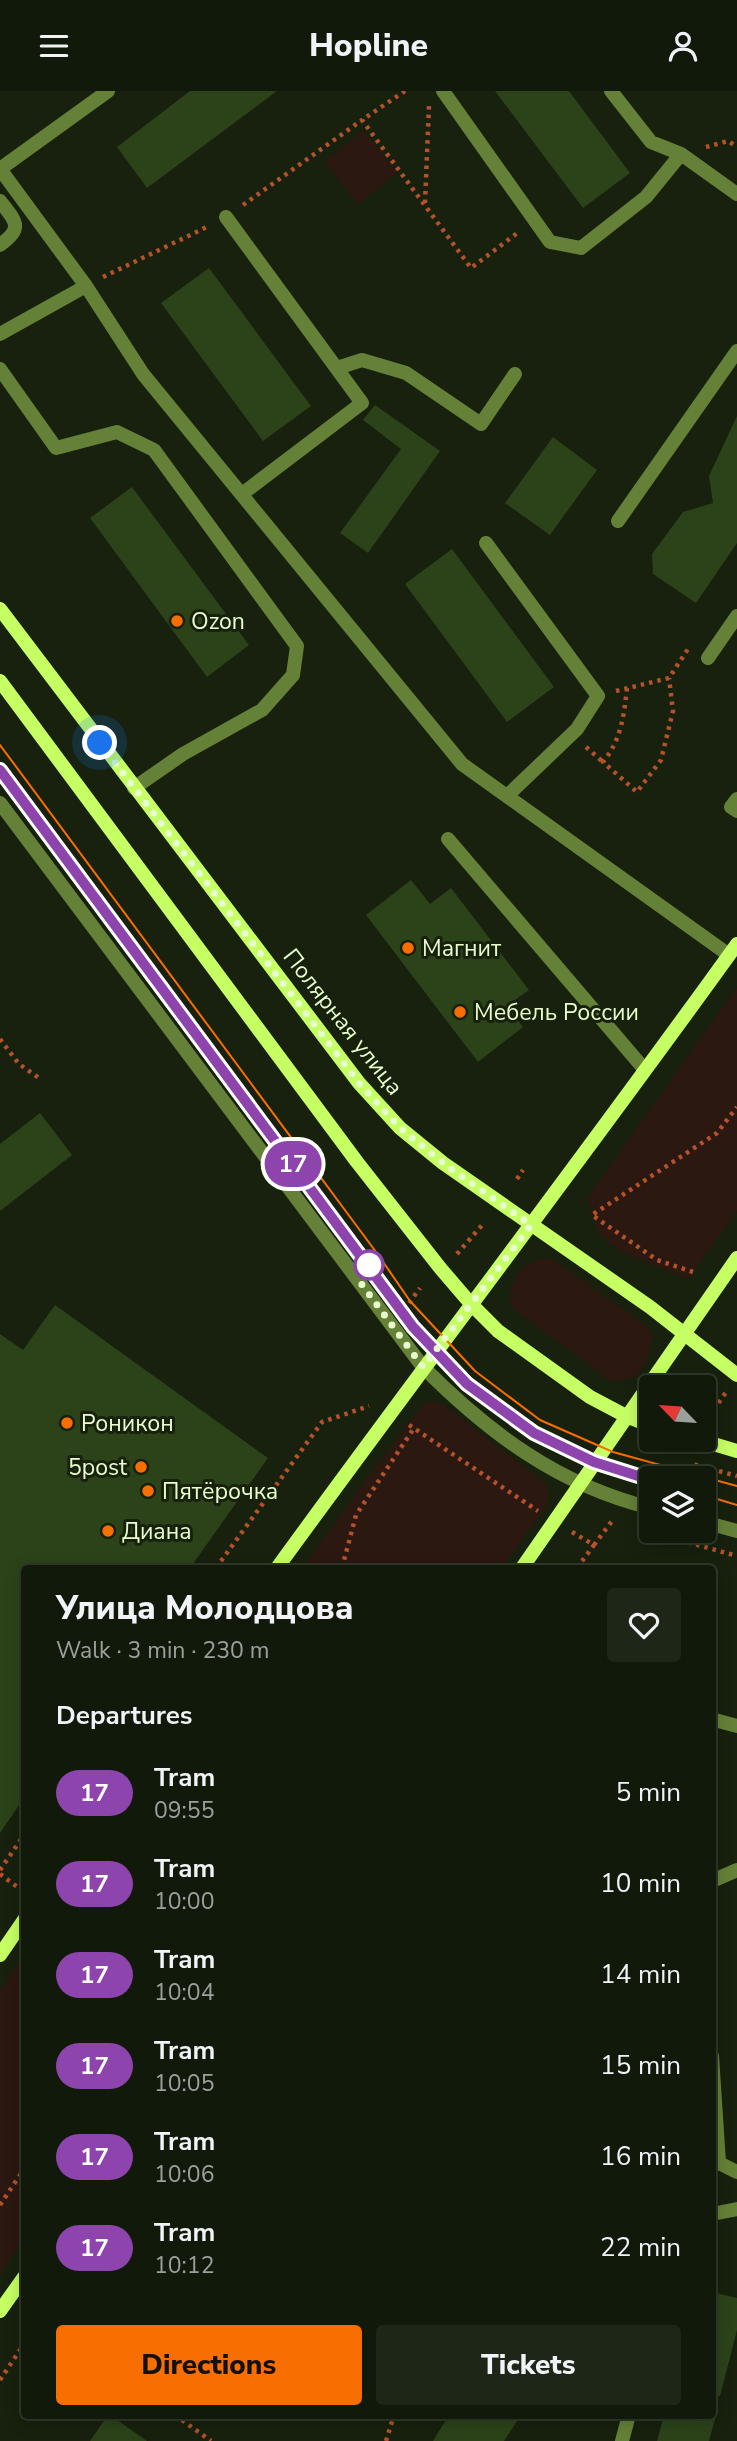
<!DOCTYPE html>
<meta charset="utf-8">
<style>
body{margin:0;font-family:"Nunito Sans",sans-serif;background:#1e2618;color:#f1f3f6;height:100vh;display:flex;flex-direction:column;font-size:26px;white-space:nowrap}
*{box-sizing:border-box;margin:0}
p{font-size:23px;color:#9ca09c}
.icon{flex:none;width:38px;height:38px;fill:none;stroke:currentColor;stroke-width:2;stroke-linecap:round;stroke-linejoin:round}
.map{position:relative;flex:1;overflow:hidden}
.panel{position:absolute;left:21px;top:1474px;width:695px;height:854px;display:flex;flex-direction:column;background:#11190a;border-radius:7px;box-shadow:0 4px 18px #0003,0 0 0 2px #30382b}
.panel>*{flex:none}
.badge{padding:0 14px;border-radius:23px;font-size:24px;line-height:46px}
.needle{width:46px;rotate:295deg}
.controls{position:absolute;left:639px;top:1284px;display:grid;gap:14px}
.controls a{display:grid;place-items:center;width:77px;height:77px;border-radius:7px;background:#11190a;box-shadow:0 4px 18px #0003,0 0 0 2px #30382b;font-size:35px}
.you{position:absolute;width:35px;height:35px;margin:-18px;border:5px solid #fff;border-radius:50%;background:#1a73e8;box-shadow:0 0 0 10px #1a73e833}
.map>.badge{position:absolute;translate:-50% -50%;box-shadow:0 0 0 4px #fff}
h2{padding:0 35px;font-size:26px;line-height:63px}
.round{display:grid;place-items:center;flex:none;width:74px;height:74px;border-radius:7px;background:#1e2618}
.head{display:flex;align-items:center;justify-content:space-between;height:119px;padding:0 35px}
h1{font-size:33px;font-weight:800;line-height:52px}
.cta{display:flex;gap:14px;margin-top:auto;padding:14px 35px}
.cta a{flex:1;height:80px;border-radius:7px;background:#f86e00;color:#111;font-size:28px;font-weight:800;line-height:80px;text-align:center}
.cta a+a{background:#1e2618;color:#f1f3f6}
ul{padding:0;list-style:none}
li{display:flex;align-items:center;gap:21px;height:91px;padding:0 35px}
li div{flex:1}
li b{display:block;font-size:26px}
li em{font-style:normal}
li .badge{min-width:77px;font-weight:700;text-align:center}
header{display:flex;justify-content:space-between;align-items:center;height:91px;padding:0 35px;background:#11190a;font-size:32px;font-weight:800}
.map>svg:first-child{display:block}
.green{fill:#2b1810}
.building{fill:#2c4319}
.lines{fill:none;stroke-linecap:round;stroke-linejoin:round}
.path{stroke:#b4522c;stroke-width:4.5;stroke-dasharray:3.5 5;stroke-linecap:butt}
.lane{stroke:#658137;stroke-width:14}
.street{stroke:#658137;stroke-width:14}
.secondary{stroke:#c6ff64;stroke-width:14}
.tram{stroke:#f86e00;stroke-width:2}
.line-casing{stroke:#fff;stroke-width:16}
.line{stroke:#8e44ad;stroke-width:10}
.walk{stroke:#e8ffcd;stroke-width:7;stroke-dasharray:0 12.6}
.poi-dot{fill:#f86e00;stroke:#17210d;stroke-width:2.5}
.stop-dot{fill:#fff;stroke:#8e44ad;stroke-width:3.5}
.labels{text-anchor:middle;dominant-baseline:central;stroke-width:6;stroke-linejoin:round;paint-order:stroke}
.poi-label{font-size:23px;fill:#e8ffcd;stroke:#17210d;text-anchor:start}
.street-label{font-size:23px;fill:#e8ffcd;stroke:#17210d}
</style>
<header><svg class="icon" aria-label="menu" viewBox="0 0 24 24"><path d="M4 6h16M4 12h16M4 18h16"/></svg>Hopline<svg class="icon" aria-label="person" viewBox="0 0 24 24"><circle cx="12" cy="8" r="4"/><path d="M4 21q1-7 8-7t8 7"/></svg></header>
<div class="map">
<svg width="737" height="2350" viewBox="0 0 737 2350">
<rect width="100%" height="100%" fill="#17210d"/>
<path class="green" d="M363,39L398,81L358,113L324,71Z
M737,896V1120L688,1188L619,1160L598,1142L587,1107Z
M543,1167L552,1168L647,1235L653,1245C648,1272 643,1291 611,1290L513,1218C505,1194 519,1173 543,1167Z
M433,1310L444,1314L549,1395L547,1414L502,1477H302L368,1385L424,1312Z
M24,1865V2148L0,2183V1899Z"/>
<path class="building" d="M190,0H277L147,97L117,56Z
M495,0H569L630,82L583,117Z
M209,177L311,315L263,350L161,212Z
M375,314L440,360L368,462L340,442L401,358L363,329Z
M737,325V452L696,512L653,483L652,463L683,421L713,412L709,385Z
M553,346L597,379L550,444L505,412Z
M132,396L249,554L207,586L90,427Z
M452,458L554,596L507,631L405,493Z
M411,789L430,813L451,797L529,899L507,915L523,936L478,971L366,824Z
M40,1022L72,1064L0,1120V1053Z
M55,1214L268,1367L190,1477H24V1707L0,1742V1243L23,1259Z
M712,2201L737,2207V2239L720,2305L712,2304Z
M108,2324H110L147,2350H90Z
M449,2324H521L504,2350H433Z
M664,2324H716L709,2350H657Z"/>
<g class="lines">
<path class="path" d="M405,0L362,29L471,177L520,140
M706,56L728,50L737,56
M425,112L429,15
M243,114L362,29
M103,186L209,135
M627,597C624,625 621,649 603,671L637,701L661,669L673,620L669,587
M616,600L669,587L688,558
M586,656L603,671
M0,948L19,973L39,987
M517,1088L523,1079
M457,1163L483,1133
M693,1181L657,1169L592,1124L717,1042L737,1016
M404,1219L420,1197
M709,1326L726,1301
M409,1334L538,1420
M689,1388L693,1373L737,1385
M647,1440L737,1465
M572,1441L594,1454L612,1430L615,1431
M216,1477L322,1331L369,1315
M342,1477L356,1424L414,1337
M577,1477L594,1454
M0,1779L24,1744
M0,1783L24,1801
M0,2114L24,2078
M0,2289L24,2253
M175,2324L211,2350
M386,2350L394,2324"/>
<path class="lane" d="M443,0L550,151L581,157L646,106L681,63L651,51L611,0
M681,63L737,103
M0,78L86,195L143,283L462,673L729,864
M0,78L108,0
M0,110C16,131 24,136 0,154
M226,126L362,312L242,403
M0,243L86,195
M337,277L362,269L406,282L481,333L515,283
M0,278L56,357L117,341L154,359L297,555L293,584L262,619L183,663L134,697
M618,430L737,260
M486,452L598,605L577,638L508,704
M708,567L737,525
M737,708L731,716L737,720
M448,748L645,979
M715,1629L737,1635
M712,1790L737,1779
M712,1965L719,2072L737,2081
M712,2123L737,2118
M622,2350L629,2324"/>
<path class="street" d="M0,712L423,1276C489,1342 558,1394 651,1417
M704,1431L737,1440"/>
<path class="secondary" d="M0,518L359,992L400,1037L443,1072L650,1216L737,1284
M0,590L357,1071L441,1178L471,1213L498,1240L590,1306L626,1325L651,1335
M700,1349L737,1360
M277,1477C429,1268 586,1063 737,853
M522,1477L737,1167
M0,1864L24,1829
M0,2220L24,2186"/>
<path class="tram" d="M0,654L379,1165L410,1210L475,1280L540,1329L613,1361L737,1395
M0,679L413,1235L468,1293L534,1342L594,1371L651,1389
M704,1404L737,1414"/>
</g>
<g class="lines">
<g class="line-casing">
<path id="line" d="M0,679L413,1236L467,1293L534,1342L594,1371L651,1389"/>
</g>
<use href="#line" class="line"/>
<path class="walk" d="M100,652L359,992L400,1037L443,1072L531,1134L423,1276L360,1191L369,1174"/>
</g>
<g class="poi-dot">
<circle cx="177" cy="530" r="7"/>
<circle cx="408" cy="857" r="7"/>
<circle cx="460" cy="921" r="7"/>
<circle cx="67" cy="1332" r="7"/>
<circle cx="141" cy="1376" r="7"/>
<circle cx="148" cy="1400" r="7"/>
<circle cx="108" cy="1440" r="7"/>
</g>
<circle class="stop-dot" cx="369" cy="1174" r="14"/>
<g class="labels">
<g class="poi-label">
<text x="191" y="530">Ozon</text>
<text x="422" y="857">Магнит</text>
<text x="474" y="921">Мебель России</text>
<text x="81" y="1332">Роникон</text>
<text x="127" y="1376" text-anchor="end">5post</text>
<text x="162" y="1400">Пятёрочка</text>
<text x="122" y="1440">Диана</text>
</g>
<g class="street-label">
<text transform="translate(343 931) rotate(52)">Полярная улица</text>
</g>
</g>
</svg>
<div class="controls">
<a><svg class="needle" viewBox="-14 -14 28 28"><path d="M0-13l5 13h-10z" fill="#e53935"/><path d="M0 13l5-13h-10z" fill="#9ca09c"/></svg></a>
<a><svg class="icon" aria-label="layers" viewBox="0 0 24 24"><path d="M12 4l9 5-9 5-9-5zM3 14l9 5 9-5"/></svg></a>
</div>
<div class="you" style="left:100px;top:652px"></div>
<b class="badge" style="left:293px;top:1073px;background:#8e44ad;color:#fff">17</b>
<section class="panel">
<div class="head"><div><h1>Улица Молодцова</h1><p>Walk · 3 min · 230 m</p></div><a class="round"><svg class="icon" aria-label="heart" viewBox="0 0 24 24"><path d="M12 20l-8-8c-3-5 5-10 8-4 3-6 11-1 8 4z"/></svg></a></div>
<h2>Departures</h2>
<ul>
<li><span class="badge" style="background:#8e44ad;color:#fff">17</span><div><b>Tram</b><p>09:55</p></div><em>5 min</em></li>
<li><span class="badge" style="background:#8e44ad;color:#fff">17</span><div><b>Tram</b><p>10:00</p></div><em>10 min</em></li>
<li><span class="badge" style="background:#8e44ad;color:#fff">17</span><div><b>Tram</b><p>10:04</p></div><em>14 min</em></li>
<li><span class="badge" style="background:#8e44ad;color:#fff">17</span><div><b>Tram</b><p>10:05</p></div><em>15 min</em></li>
<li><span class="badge" style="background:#8e44ad;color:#fff">17</span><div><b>Tram</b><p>10:06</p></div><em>16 min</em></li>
<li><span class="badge" style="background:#8e44ad;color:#fff">17</span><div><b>Tram</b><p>10:12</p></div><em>22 min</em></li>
</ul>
<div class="cta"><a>Directions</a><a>Tickets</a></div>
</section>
</div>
